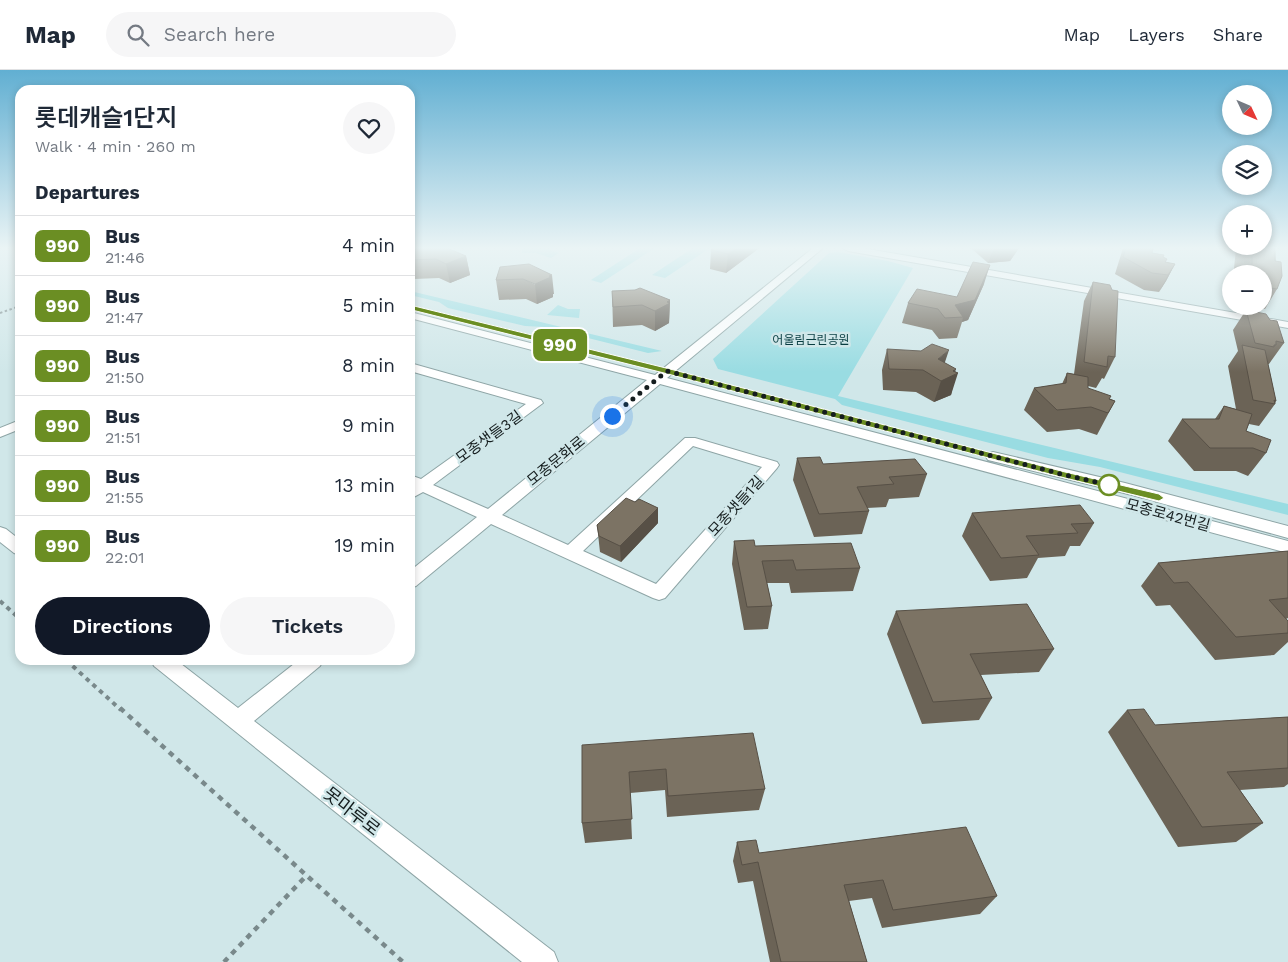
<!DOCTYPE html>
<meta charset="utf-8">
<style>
body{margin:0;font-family:"Work Sans","Noto Sans KR",sans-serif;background:#f6f6f7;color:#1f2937;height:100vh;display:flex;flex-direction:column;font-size:19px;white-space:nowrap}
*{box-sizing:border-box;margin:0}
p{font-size:16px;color:#747a83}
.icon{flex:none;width:28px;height:28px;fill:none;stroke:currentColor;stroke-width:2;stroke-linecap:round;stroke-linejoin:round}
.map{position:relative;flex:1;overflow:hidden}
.details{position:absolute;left:15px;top:15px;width:400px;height:580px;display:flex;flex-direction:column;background:#fff;border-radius:15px;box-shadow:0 2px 8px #0003}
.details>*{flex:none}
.badge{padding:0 10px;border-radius:8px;font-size:18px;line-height:32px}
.needle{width:32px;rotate:134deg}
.fabs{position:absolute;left:1222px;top:15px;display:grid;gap:10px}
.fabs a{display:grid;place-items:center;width:50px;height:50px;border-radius:50%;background:#fff;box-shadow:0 2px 8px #0003;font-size:25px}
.you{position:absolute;width:25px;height:25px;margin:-12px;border:4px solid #fff;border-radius:50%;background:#1a73e8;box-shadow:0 0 0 8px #1a73e833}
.map>.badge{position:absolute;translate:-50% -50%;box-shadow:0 0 0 2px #fff}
h2{padding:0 20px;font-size:19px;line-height:45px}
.round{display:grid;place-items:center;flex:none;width:52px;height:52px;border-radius:26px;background:#f6f6f7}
.summary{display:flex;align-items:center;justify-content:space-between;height:85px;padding:0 20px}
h1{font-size:24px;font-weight:600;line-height:38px}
.button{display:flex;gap:10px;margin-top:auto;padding:10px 20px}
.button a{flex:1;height:58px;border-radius:30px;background:#111827;color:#fff;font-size:20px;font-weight:600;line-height:58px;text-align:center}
.button a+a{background:#f6f6f7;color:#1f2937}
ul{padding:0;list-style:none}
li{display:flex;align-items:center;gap:15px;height:60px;padding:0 20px;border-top:1px solid #e0e1e3}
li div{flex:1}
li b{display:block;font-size:19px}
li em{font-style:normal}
li .badge{min-width:55px;font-weight:700;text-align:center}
header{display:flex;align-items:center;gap:30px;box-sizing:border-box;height:70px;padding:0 25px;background:#fff;border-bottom:1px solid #e0e1e3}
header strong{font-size:24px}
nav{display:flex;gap:28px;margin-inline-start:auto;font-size:18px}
.search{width:350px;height:45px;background:#f6f6f7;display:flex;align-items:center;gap:12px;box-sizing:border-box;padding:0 18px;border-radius:28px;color:#747a83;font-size:19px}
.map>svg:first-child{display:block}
.green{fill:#99dce2}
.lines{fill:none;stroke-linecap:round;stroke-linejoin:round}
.minor-casing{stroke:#8ea5a6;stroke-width:2}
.path-far2{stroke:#79898b;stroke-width:2;stroke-dasharray:2.5 2.5;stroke-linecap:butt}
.path-far1{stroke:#79898b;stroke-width:4;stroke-dasharray:4.5 4.5;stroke-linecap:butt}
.path{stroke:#79898b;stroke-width:4.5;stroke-dasharray:5.5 5.5;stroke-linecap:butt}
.minor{fill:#fff;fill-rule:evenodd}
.wall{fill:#6b6356}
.shaded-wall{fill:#575046}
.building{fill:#7c7364;stroke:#575046}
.line{fill:#6b8e23;stroke:#fff}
.walk{stroke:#151d1e;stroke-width:5;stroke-dasharray:0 9}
.stop-dot{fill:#fff;stroke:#6b8e23;stroke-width:2.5}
.labels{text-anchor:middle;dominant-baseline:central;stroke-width:5;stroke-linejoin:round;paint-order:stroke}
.far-park-label{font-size:12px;fill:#093e42;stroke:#d0e7e9}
.street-label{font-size:15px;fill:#151d1e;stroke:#d0e7e9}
.near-street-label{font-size:18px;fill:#151d1e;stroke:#d0e7e9}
</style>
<header>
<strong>Map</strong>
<div class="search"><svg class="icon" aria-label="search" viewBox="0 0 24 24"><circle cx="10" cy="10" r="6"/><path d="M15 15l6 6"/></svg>Search here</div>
<nav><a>Map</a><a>Layers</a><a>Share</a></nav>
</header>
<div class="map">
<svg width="1288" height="892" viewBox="0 0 1288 892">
<rect width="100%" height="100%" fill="#d0e7e9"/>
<path class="green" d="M522,178H545L559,183L551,188L536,183H522Z
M640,178H655L601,213L591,210Z
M693,178H710L665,208L652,205Z
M838,182L888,191L913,198L838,326L1288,434V445L1100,397L1048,388L842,335L835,329L718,299L713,289L829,183Z
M410,221L662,281L648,283L544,257L525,256L448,238L439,232L410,225Z
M558,235L568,239H580L579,248L547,245Z"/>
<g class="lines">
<g class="minor-casing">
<path id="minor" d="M410,178H416L410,181Z
M813,178H823L667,308L1288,471V483L660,314L502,445L568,475L685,368H695L777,392L779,395L777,398L665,528L659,530L653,528L491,454L416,516L410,518V501L477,447L423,422L410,429V405L421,409L526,334L410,301V293L541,330L543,333L433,415L488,439L647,310L410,248V242L655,305ZM693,376L762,397L656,514L583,481Z
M843,178H862L1288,252V258L848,181Z
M20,350V359L0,367V358Z
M993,382L1125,413L1288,456V468L1124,423L988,390L986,387L988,384Z
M0,457L6,459L20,470V485L14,483L0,472Z
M151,590H176L238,638L299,590H323L320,596L254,651L554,882L558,892H522L154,596Z"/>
</g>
<path class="path-far2" d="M0,243L20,236"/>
<path class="path-far1" d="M0,531L20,549
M66,590L121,640"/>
<path class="path" d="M120,638L403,892
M224,892L307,805"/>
<use href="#minor" class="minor"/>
</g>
<path class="wall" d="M714,178H759L758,179L726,203L710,199L711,180Z
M972,178H1019L1010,191L988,193L972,179Z
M1123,178H1153L1152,183L1163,187L1165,192L1175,194L1166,211L1159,222L1144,220L1115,204Z
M1236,178H1275L1277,219L1265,239L1259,237L1240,239V236H1264V204H1241V200L1234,199Z
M466,186L470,205L450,213L439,208L414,209L410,190Z
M500,197L554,224H553V227L537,234L526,229L499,230L496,210Z
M1093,212L1115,287L1104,309L1102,308L1096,318L1088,316V318L1115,331L1097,365L1079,359L1047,362L1024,340L1034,318L1062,314L1067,303L1074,304L1084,231Z
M984,214L968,250L962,252L957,268L939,269L932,260L902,253L908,233L957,227Z
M612,221L670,230L669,253L655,261L642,255L613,257Z
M1246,240L1284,273L1269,294H1268L1276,331L1275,334L1259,356L1249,354L1246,361L1266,383L1248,406L1236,401H1194L1168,371L1182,349H1215L1224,336L1236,339L1228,296L1238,281L1233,260Z
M887,279L945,293L956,302L951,325L934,332L916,322L883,320L882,300Z
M797,388L823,394L927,404L919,427L889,429L886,437L867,438L869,441L862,464L814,467L793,410Z
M635,432L658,438V453L621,492L600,482L597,455Z
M972,443L1094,453L1080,476H1070L1065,486L1038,488L1027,508L990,511L962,466Z
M734,471L755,476L860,498L853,521L791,523L789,513H767L772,536L768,559L744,560L732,494Z
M1288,481V548L1286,549L1288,551V572L1274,585L1215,590L1170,535L1156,536L1141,516L1158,493Z
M896,541L1054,579L1039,602L981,605L992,628L979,650L922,654L887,564Z
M1127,640L1155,655L1288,647V714L1284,717L1240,720L1263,753L1236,772L1178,777L1108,662Z
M582,675L765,719L759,740L667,747L665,720L630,723L632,769L585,773L582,753Z
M737,772L759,783L997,826L980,844L882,858L872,828L849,831L867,892H770L753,811L738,813L733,791Z"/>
<path class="shaded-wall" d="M737,178H759L758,179L726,203L728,184Z
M994,178H1019L1010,191L988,193Z
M466,186L470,205L450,213L446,194Z
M1175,194L1166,211L1159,222L1168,205Z
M990,195L984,214L968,250L962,252L963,247L955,235Z
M552,205L554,224H553V227L537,234L535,214Z
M670,230L669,253L655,261V241L667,232Z
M949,280L942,301L938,289Z
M956,299L954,305L958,303L951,325L934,332L941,311L953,301Z
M658,438V453L621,492L620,476Z"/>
<path class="building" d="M416,178H447L466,186L446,194L436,189L410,190Z
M714,178H737L728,184L711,180Z
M1126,178H1153L1152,183L1164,185L1163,187L1167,189L1165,192L1175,194L1168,205L1152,203L1123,187Z
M1245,178H1275V191L1281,192L1282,206L1277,219L1271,218H1264V204H1252V181L1245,180Z
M973,192L990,195L975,230L955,235L963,247L945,248L938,239L908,233L917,219L957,227Z
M529,194L552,205L549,206L551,207L535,214L523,209L496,210L500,197Z
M1093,212L1110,215L1112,220L1118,221L1115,287L1108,286L1107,297L1084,292Z
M640,218L670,230L667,232L670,233L655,241L642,235L613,237L612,221L635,220Z
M1246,240L1266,244L1270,250L1277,251L1284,273L1276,271V275H1274V277L1255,273Z
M932,274L949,280L938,289L956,299L953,301L958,303L941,311L923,300L889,299L887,279L921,281Z
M1242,275L1265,280L1276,331L1274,330L1275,334L1253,330Z
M1067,303L1088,307V318L1111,326L1109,329L1115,331L1108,343L1091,337L1057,340L1034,318L1066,313Z
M1224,336L1252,344L1246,361L1271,370L1266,383L1253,378H1210L1182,349H1219Z
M820,387L823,394L915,389L927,404L889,407L894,414L857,417L869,441L819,444L797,388Z
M626,428L635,432L639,429L658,438L620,476L599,466L597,455Z
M1080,435L1094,453L1071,454L1078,463L1026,466L1039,485L1001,488L972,443Z
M754,470L755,476L851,473L860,498L796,500L793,490L762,491L772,536L747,537L734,471Z
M1288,481V528L1269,530L1288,551V563L1236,567L1188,512L1174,513L1158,493Z
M1027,534L1054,579L970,584L992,628L933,632L896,541Z
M1144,639L1155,655L1288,647V698L1227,702L1263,753L1202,757L1127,640Z
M753,663L765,719L668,726L666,699L629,702L632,749L582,753V675Z
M966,757L997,826L893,840L883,810L844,815L867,892H781L758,792L742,795L737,772L756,770L759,783Z"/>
<linearGradient id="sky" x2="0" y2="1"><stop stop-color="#61afd2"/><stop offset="0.59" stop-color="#eaf4f5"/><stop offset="1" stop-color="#eaf4f5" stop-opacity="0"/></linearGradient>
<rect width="1288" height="302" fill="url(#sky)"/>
<path class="line" d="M410,235L670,299L1065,402L1159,424L1164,428L1159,431L1065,408L664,303L408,239L407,237Z"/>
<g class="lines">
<path class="walk" d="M612,346L667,301L1065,405L1109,415"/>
</g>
<circle class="stop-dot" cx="1109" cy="415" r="10"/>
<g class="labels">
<g class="far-park-label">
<text x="811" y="270">어울림근린공원</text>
</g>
<g class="street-label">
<text transform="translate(489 367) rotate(-36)">모종샛들3길</text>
<text transform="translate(556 391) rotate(-39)">모종문화로</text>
<text transform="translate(736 436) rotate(-48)">모종샛들1길</text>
<text transform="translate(1168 445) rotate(15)">모종로42번길</text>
</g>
<g class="near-street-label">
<text transform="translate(352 741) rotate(38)">못마루로</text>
</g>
</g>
</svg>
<div class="fabs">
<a><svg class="needle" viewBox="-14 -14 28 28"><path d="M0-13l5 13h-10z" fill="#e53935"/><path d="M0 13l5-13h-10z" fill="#747a83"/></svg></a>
<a><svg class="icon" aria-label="layers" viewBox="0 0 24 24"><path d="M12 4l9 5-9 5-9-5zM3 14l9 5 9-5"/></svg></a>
<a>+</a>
<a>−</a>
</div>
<div class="you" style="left:612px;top:346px"></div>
<b class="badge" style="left:560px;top:275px;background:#6b8e23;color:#fff">990</b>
<section class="details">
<div class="summary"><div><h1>롯데캐슬1단지</h1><p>Walk · 4 min · 260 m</p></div><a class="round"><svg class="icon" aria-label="heart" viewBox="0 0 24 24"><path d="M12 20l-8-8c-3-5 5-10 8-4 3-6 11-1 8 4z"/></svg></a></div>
<h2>Departures</h2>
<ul>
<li><span class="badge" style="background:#6b8e23;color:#fff">990</span><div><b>Bus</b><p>21:46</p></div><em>4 min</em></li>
<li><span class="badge" style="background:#6b8e23;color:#fff">990</span><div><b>Bus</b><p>21:47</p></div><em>5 min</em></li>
<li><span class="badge" style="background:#6b8e23;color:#fff">990</span><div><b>Bus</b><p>21:50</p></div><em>8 min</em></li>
<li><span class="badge" style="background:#6b8e23;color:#fff">990</span><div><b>Bus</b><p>21:51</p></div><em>9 min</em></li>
<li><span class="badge" style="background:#6b8e23;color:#fff">990</span><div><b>Bus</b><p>21:55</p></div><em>13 min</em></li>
<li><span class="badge" style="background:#6b8e23;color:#fff">990</span><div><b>Bus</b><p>22:01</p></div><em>19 min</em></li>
</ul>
<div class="button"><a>Directions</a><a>Tickets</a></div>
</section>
</div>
